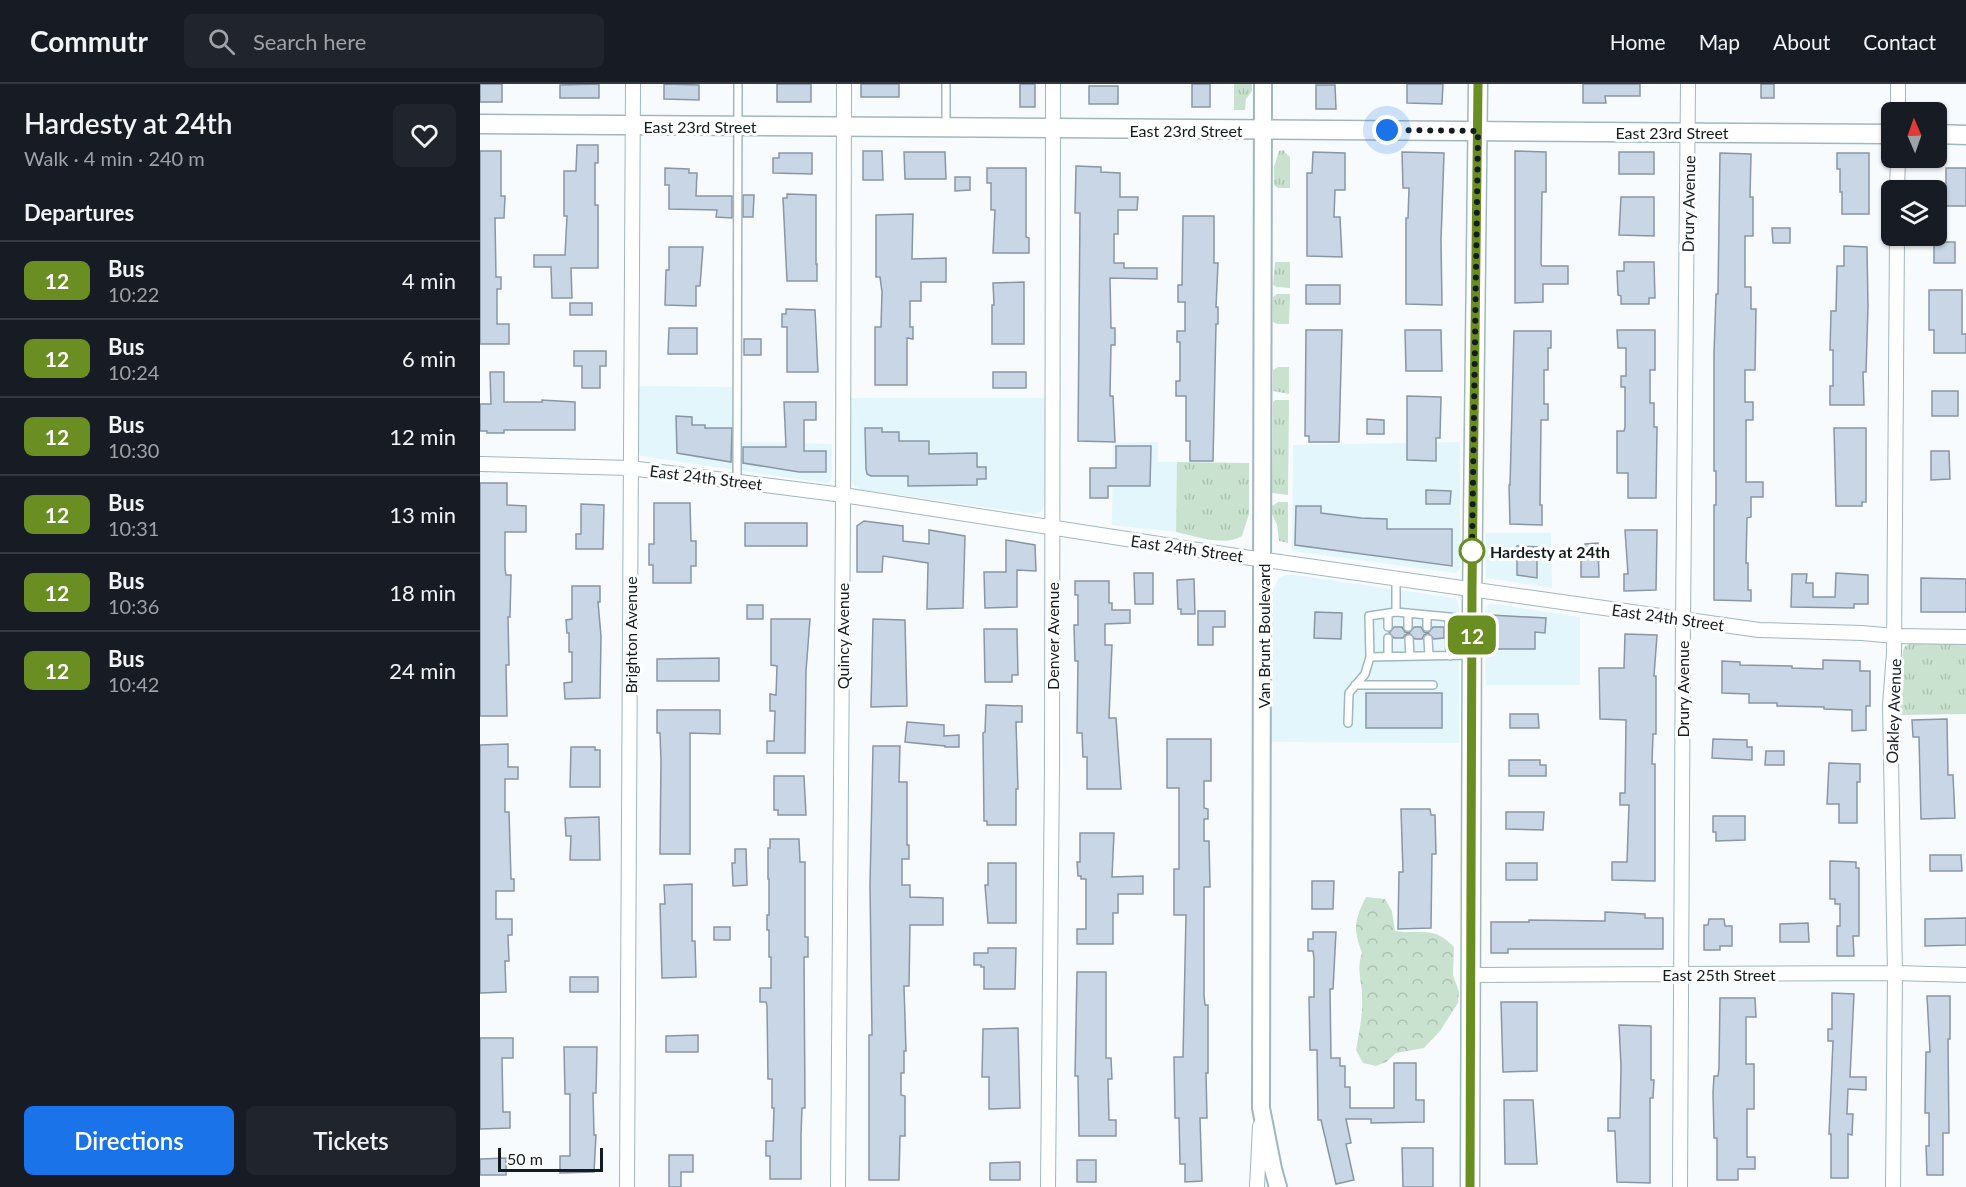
<!DOCTYPE html>
<meta charset="utf-8">
<style>
body{margin:0;font-family:Lato,sans-serif;background:#20242c;color:#f1f3f6;height:100vh;display:flex;flex-direction:column;font-size:22px;white-space:nowrap}
*{box-sizing:border-box;margin:0}
p{font-size:20px;color:#9ea1a6}
.icon{flex:none;width:33px;height:33px;fill:none;stroke:currentColor;stroke-width:2;stroke-linecap:round;stroke-linejoin:round}
.map{position:relative;flex:1;overflow:hidden}
.drawer{display:flex;flex-direction:column;background:#171b24;width:480px}
.drawer>*{flex:none}
.badge{padding:0 12px;border-radius:9px;font-size:21px;line-height:39px}
.needle{width:39px;rotate:358deg}
.buttons{position:absolute;left:1401px;top:18px;display:grid;gap:12px}
.buttons a{display:grid;place-items:center;width:66px;height:66px;border-radius:9px;background:#171b24;box-shadow:0 2px 4px #0004;font-size:30px}
.scale{position:absolute;left:18px;bottom:15px;width:105px;box-sizing:border-box;padding-left:6px;border:3px solid #131c1e;border-top:0;font-size:16px;line-height:21px;white-space:nowrap;color:#131c1e;-webkit-text-stroke:4px #fff;paint-order:stroke}
.you{position:absolute;width:30px;height:30px;margin:-15px;border:4px solid #fff;border-radius:50%;background:#1a73e8;box-shadow:0 0 0 9px #1a73e833}
.map>.badge{position:absolute;translate:-50% -50%;box-shadow:0 0 0 3px #fff}
h2{padding:0 24px;font-size:22px;line-height:54px}
.round{display:grid;place-items:center;flex:none;width:63px;height:63px;border-radius:9px;background:#20242c}
.overview{display:flex;align-items:center;justify-content:space-between;height:102px;padding:0 24px}
h1{font-size:28px;font-weight:600;line-height:45px}
.cta{display:flex;gap:12px;margin-top:auto;padding:12px 24px}
.cta a{flex:1;height:69px;border-radius:9px;background:#1a73e8;color:#fff;font-size:24px;font-weight:600;line-height:69px;text-align:center}
.cta a+a{background:#20242c;color:#f1f3f6}
ul{padding:0;list-style:none}
li{display:flex;align-items:center;gap:18px;height:78px;padding:0 24px;border-top:2px solid #363941}
li div{flex:1}
li b{display:block;font-size:22px}
li em{font-style:normal}
li .badge{min-width:66px;font-weight:700;text-align:center}
header{display:flex;align-items:center;gap:36px;box-sizing:border-box;height:84px;padding:0 30px;background:#171b24;border-bottom:2px solid #363941}
header strong{font-size:28px}
nav{display:flex;gap:33px;margin-inline-start:auto;font-size:21px}
.search{width:420px;height:54px;background:#20242c;display:flex;align-items:center;gap:15px;box-sizing:border-box;padding:0 21px;border-radius:9px;color:#9ea1a6;font-size:22px}
main{display:flex;flex:1;min-height:0}
.map>svg:first-child{display:block}
.built{fill:#e2f6fc}
.grass{fill:url(#grass-tufts)}
.forest{fill:url(#forest-crowns)}
.building{fill:#c8d6e6;stroke:#8996a5;stroke-width:1.5}
.lines{fill:none;stroke-linecap:round;stroke-linejoin:round}
.service-casing{stroke:#a0b7be;stroke-width:10}
.minor-casing{stroke:#a0b7be;stroke-width:16}
.tertiary-casing{stroke:#a0b7be;stroke-width:20}
.secondary-casing{stroke:#a0b7be;stroke-width:21}
.service{stroke:#fff;stroke-width:7}
.minor{stroke:#fff;stroke-width:14}
.tertiary{stroke:#fff;stroke-width:16}
.secondary{stroke:#fff;stroke-width:18}
.line-casing{stroke:#fff;stroke-width:14}
.line{stroke:#6b8e23;stroke-width:9}
.walk{stroke:#131c1e;stroke-width:6;stroke-dasharray:0 10.8}
.stop-dot{fill:#fff;stroke:#6b8e23;stroke-width:3}
.labels{text-anchor:middle;dominant-baseline:central;stroke-width:6;stroke-linejoin:round;paint-order:stroke}
.street-label{font-size:16px;fill:#131c1e;stroke:#fff}
.stop-label{font-size:16px;font-weight:bold;fill:#131c1e;stroke:#fff;text-anchor:start}
</style>
<header>
<strong>Commutr</strong>
<div class="search"><svg class="icon" aria-label="search" viewBox="0 0 24 24"><circle cx="10" cy="10" r="6"/><path d="M15 15l6 6"/></svg>Search here</div>
<nav><a>Home</a><a>Map</a><a>About</a><a>Contact</a></nav>
</header>
<main>
<section class="drawer">
<div class="overview"><div><h1>Hardesty at 24th</h1><p>Walk · 4 min · 240 m</p></div><a class="round"><svg class="icon" aria-label="heart" viewBox="0 0 24 24"><path d="M12 20l-8-8c-3-5 5-10 8-4 3-6 11-1 8 4z"/></svg></a></div>
<h2>Departures</h2>
<ul>
<li><span class="badge" style="background:#6b8e23;color:#fff">12</span><div><b>Bus</b><p>10:22</p></div><em>4 min</em></li>
<li><span class="badge" style="background:#6b8e23;color:#fff">12</span><div><b>Bus</b><p>10:24</p></div><em>6 min</em></li>
<li><span class="badge" style="background:#6b8e23;color:#fff">12</span><div><b>Bus</b><p>10:30</p></div><em>12 min</em></li>
<li><span class="badge" style="background:#6b8e23;color:#fff">12</span><div><b>Bus</b><p>10:31</p></div><em>13 min</em></li>
<li><span class="badge" style="background:#6b8e23;color:#fff">12</span><div><b>Bus</b><p>10:36</p></div><em>18 min</em></li>
<li><span class="badge" style="background:#6b8e23;color:#fff">12</span><div><b>Bus</b><p>10:42</p></div><em>24 min</em></li>
</ul>
<div class="cta"><a>Directions</a><a>Tickets</a></div>
</section>
<div class="map">
<svg width="1486" height="1103" viewBox="0 0 1486 1103">
<defs>
<pattern id="grass-tufts" width="24" height="20" patternUnits="userSpaceOnUse" patternTransform="scale(1.5)"><rect width="24" height="20" fill="#c9e2cf"/><path d="M3 7l-1-3M5 7V3M7 7l1-3M15 17l-1-3M17 17v-4M19 17l1-3" fill="none" stroke="#acc1b1"/></pattern>
<pattern id="forest-crowns" width="20" height="18" patternUnits="userSpaceOnUse" patternTransform="scale(1.5)"><rect width="20" height="18" fill="#c9e2cf"/><path d="M2 6a3 3 0 1 1 6 0M12 15a3 3 0 1 1 6 0" fill="none" stroke="#acc1b1"/></pattern>
</defs>
<rect width="100%" height="100%" fill="#f7fbfd"/>
<path class="built" d="M158,302L262,303L263,358L352,360V390L351,396L346,399L161,372L158,367Z
M371,314H565V419L562,427L555,430L383,406L374,402L371,397Z
M678,358V378H697L696,448L632,441L633,359Z
M980,358V478L979,485L976,489L812,467L813,361Z
M1006,449H1071L1072,504L1008,494L1006,491Z
M805,491H815L974,514L977,516L979,523V659L791,658V509L799,494Z
M1009,519L1100,533V601H1006L1005,527Z"/>
<path class="grass" d="M754,0H772V7L766,15L765,26H754Z
M803,66L810,73V104H798L794,101V83L799,67Z
M795,178H810V204L797,203L793,201Z
M797,210H810L809,240H797L793,238V213Z
M798,283H809V310L793,307V286Z
M795,316H809L808,411L792,409L793,318Z
M697,378L769,379V430L762,452C744,463 716,452 696,448Z
M808,418V459L799,457L797,441L792,430V422L798,418Z
M1430,560H1486V630L1416,631L1423,567L1425,562Z"/>
<path class="forest" d="M886,813L905,815L912,827L915,847C942,851 953,841 974,863L973,891L979,908L978,919L960,947L944,964L916,969L906,978L896,982L883,979L876,966C879,948 883,932 882,913C882,895 876,887 882,869C873,845 874,837 886,813Z"/>
<path class="building" d="M0,0H22V18H0Z
M119,0V14H80V1Z
M184,0L219,1V16L184,15Z
M297,0H331V18H297Z
M381,0H419V13H381Z
M540,0H555V23H540Z
M712,0H730V23H712Z
M927,0H963L962,20L927,19Z
M1103,0H1160V12H1125L1126,19H1103Z
M1281,0H1294V14H1281Z
M836,1H855L856,25H836Z
M609,2H638V20H609Z
M97,61H118V79H115V121H118V184H91L92,214H72L71,183H54V171H85L87,132H84V87H96Z
M0,67H21V112H25L24,134H15L16,193H21V205H17V240H29V260H0Z
M383,67H402L403,96H383Z
M1035,67L1066,68V108H1062L1061,180L1062,182H1088V200H1063V218L1035,219Z
M424,68H465L466,95H425Z
M833,68L865,69V106H855L854,133H860L862,173L827,172V89H832Z
M922,68L964,69L961,157L962,221L926,220V134H928L929,104H923Z
M1139,68H1174V90H1139Z
M299,69H332V90L293,89V74H299Z
M1240,69L1271,70L1270,113H1273V152H1265V203H1271V225H1276L1275,286H1265V318H1273V336H1266V398H1283V413H1271V433L1267,434L1266,479H1268V506H1271V517L1234,516V421H1236V387H1234V270L1236,210H1238Z
M1357,69H1389V130H1362V108H1360V85H1357Z
M596,82L621,83V88L640,89V113H658L657,126H638V150H634V179H644V184H677V195L630,194L631,244H635V261H631L630,312H633L635,358L598,357L600,129H595Z
M185,84L209,85V89H217L216,112H252V134L236,133L237,126L189,125V101H185Z
M507,84H546V153L549,154V169H513L515,126H511V99H507Z
M1466,84H1486V122H1466Z
M475,93H490V106L475,107Z
M307,110L336,111V180H337V197H307L303,114H307Z
M263,111H274L273,133H263Z
M1141,113H1174V152L1139,151Z
M433,130L432,175L466,174V198H441V217H430V243H433V255L427,254V301H395V243H401L402,208L400,193H396V131Z
M703,132H734V179H738L736,223H738V240H736L733,377H710V357H706V312H696V297H700V258H697V247H705V218H698V201H702Z
M1292,144H1310V159H1293Z
M1454,158H1475V179H1454Z
M1364,162L1387,163L1388,222L1386,288H1383L1384,321H1350V302H1353V266H1350L1351,227H1356L1357,182H1364Z
M189,163H223L220,202H216V222L185,221L186,186H189Z
M1144,178H1174L1175,214H1169V220H1141V212L1138,211L1137,187H1144Z
M544,198V260H512V221H514L513,199Z
M826,201H860V220H826Z
M1449,206H1482V250H1486V269H1454V246H1449Z
M90,219H112V231H90Z
M306,225L335,226L338,288H307V243H302V230H306Z
M189,244H217V270H188Z
M826,246H862L859,358H829V352H825Z
M925,246H961L962,287H926Z
M1137,246H1175V286H1170V319H1174V343H1177L1176,414H1148V389H1137V347H1144L1145,343V303H1141V292H1146V264H1138Z
M1034,247H1071V264H1068V286H1064V320H1068V336H1061L1060,421H1062V441L1030,440L1029,401H1030Z
M264,255H281V271H264Z
M94,267H126V282H120V304H102V282H94Z
M10,288H24V318H62V316L95,318V346H24V349H7V347H0V320H11Z
M513,288H546V304H513Z
M1452,307H1478V332H1452Z
M927,312L961,313L960,354H956V377L927,376Z
M304,318H336V336H324V367H346V388H319L263,379V363H306Z
M196,332L212,333V341H225V344H252L251,378L197,369Z
M887,335L904,336V350H887Z
M385,344H402V348H419V357H449V370L497,369V383H506V395H497V401L428,402V392H391L387,390L386,385Z
M1354,344H1386V418H1382V422H1356Z
M636,362H671L670,402H628V414H610V384H636Z
M1451,367H1469L1470,395L1451,396Z
M0,399H27V421L46,422V448H25V484L26,491H31L30,533H28L29,581H26L27,632H0Z
M946,406L971,407L970,420H946Z
M174,419H210L211,457H216V482H211V499H173V481H169V460H174Z
M101,420L124,421L123,465H96V450H101Z
M816,422H841V429L881,434L907,435V445H972V482L815,461Z
M384,437L423,442V457L449,460V446L485,452L483,524L447,525L448,479L403,472L402,488H377V442Z
M265,439H327V462H265Z
M1145,446H1177L1176,506L1144,507V490H1148Z
M526,456L555,461L556,487L537,486V523L505,524L504,488H526Z
M1118,459L1119,493H1101V465H1106L1105,460Z
M1037,462L1057,463V494L1037,491Z
M654,489H673V520H655Z
M1356,489L1388,491V520H1374V524L1311,523L1312,490H1327L1326,499H1333V513H1355Z
M1441,494L1486,495V528H1441Z
M714,495L715,530H701V525H698L697,496Z
M595,497H629V519H632V526H650V539L625,540V561H632L629,634H636L641,705H607V673H603L602,649H597L598,577H595L594,541H598V511H595Z
M92,502H120V518H118L121,552L120,614L85,615L84,599L92,598V568H89V549H87L86,536L92,535Z
M267,521H283V535H267Z
M718,527H745V543H733V561H718Z
M835,528L862,529L861,555L834,554Z
M1010,531L1066,534L1065,549L1055,548V565H1010Z
M291,535H330L326,587L325,669H287V657H294L295,627H290V610L296,611L297,582L291,581Z
M393,535L425,536L427,622L391,623Z
M914,543H922L925,548L929,549L934,543H941L944,548L948,549L953,543H964V554L954,555L948,549L944,551L942,555H935L929,549L925,551L923,554H914L909,549Z
M504,545H537L538,591H532V598H505Z
M1145,550L1177,551L1174,592H1176V650H1173L1172,680H1175V797L1132,796V778H1147L1149,721H1140V709H1145L1146,636L1120,635L1119,584H1144Z
M239,574V597H177V575Z
M1343,576L1380,577V587H1390V622H1386V646L1372,647V626L1344,625V623L1297,622V619H1269V610L1242,609V577L1260,578V581L1312,582V584L1343,585Z
M886,609H962V644H886Z
M506,621L542,622V638H536L538,705H536V741H507V737H504L503,649L505,648Z
M177,626H240V650L210,649V770H180L181,677L180,649H177Z
M1030,630H1058L1059,644H1030Z
M1467,635L1468,691H1473L1475,734L1441,735L1439,653H1433L1432,636Z
M427,638L464,641V652L479,651V663H465V662L425,658Z
M687,655H731V697H724V724L728,725V735H724V757H729L730,803H724V911L725,921H728V989H726L727,1034H720L722,1097L705,1098V1080H700L699,1034H695L694,973H703L706,831H694V785H699V704H687Z
M1233,655L1267,656V663H1272V676L1232,674Z
M28,660V683H38V695H25V728H29L31,795H34V807H16V835H32V851H28L29,877H25L26,908L0,909V661Z
M393,662H420L419,698H427V761H429V775H422V801H430V813L463,814V841H430L429,902H424L426,967H424V989H421V1011L425,1012V1052H420L419,1096H389V951H392L390,801Z
M91,663H115V666H120V703H90Z
M1286,667H1304V681H1285Z
M1029,676H1060V681H1066V692H1029Z
M1349,679L1380,680V698H1377V739H1359V720H1347Z
M294,692H324L326,731H298V726H294Z
M921,725H950L951,731H955L956,770H952L951,844L918,845L919,788H923Z
M1026,728H1064L1063,746L1026,745Z
M1233,732H1265V756L1236,757V748H1233Z
M119,733L120,776H90L91,752H86L85,734Z
M600,749H634L632,793L663,792V810H638V829H633V860H597V845H606V795H601V792H598L597,778H600Z
M290,755H319L320,778H325V853H328V873H324L325,1024H322L321,1050V1095H290V1072H286V1057H293L294,1024H292V995H288L287,922L286,918H280V904H291V873H289V846H287V831H289V795H288V764H290Z
M255,765H266L267,801L253,802L252,779H255Z
M1450,771H1481L1482,787H1450Z
M1350,777L1376,778V784H1379V852H1373L1374,872H1357V842H1360V820H1355V815H1350Z
M508,779H536V839H508L505,801H508Z
M1026,779H1057V796H1026Z
M832,797H854L853,825H832Z
M212,800V857H215L216,893L182,894L180,820H185L184,801Z
M1125,828L1165,830V834H1183V865H1028V869H1011V838H1049V836L1125,837Z
M1486,834V861L1445,862V835Z
M1229,835H1244L1245,842H1252V862H1240V866H1224V841H1228Z
M1328,839L1329,858H1300V840Z
M234,843H250V856H234Z
M833,848H856L853,905H850L851,974H860V982H865V1003H870V1024H914V979H936V1016H944V1038L891,1039V1035H866L871,1059L866,1060L874,1096L856,1100L841,1036H838L837,966H830L829,913H834V875L833,867H828V855H833Z
M508,864H536L535,905H504V883H501V881H494V869H508Z
M597,888H626V974H631L632,995H628L629,1036H636V1052H599L598,992H595Z
M90,893H118V908H90Z
M1352,909L1374,910L1370,993H1386V1006L1368,1005L1367,1030H1373L1372,1051L1368,1050V1094H1351V1050H1349L1353,957H1348V945H1352Z
M1447,912H1470V955H1468L1469,1049H1463V1091H1447L1446,1062H1449V1029H1445L1446,968H1450Z
M1240,914H1275L1276,933H1266V980H1274V1025H1267V1073H1275V1085H1258V1096H1237V1054H1234L1233,1008L1234,992H1238L1239,984Z
M1021,918H1057V987L1023,988Z
M1139,941L1171,942V996H1174L1173,1014H1170V1099L1137,1098L1135,1047H1128V1034H1140L1141,982Z
M538,944L540,1024L509,1025V993H502L503,945Z
M218,951V968H186V952Z
M0,954H33V974H22L23,1028H30V1044L0,1045Z
M84,963H117L116,1009H113L114,1051H116L114,1088L80,1089V1072H90V1010H85Z
M1024,1016H1053L1057,1080H1025Z
M922,1064H953V1103H923Z
M189,1071H213V1088H201V1103H189Z
M26,1074V1091H0V1075Z
M597,1076H616V1098H597Z
M540,1078V1096H510V1079Z"/>
<g class="lines">
<g class="service-casing">
<path id="service" d="M466,42V0
M257,397L258,0
M916,494V528L889,532L890,573L992,571
M916,528L969,533L970,572
M928,529V543
M969,533L991,536
M908,543V529
M947,543V531
M908,554V572
M929,555L930,572
M948,555L949,572
M875,601H953
M868,639L869,609L885,590L890,573"/>
</g>
<g class="minor-casing">
<path id="minor" d="M1418,28V0
M1417,106L1418,74
M0,380L150,384L363,411L750,471L1279,546L1382,549L1415,552L1486,553
M991,891L1415,889L1486,891
M147,1103L153,0
M358,1103L363,427L364,0
M568,1103L572,683L573,0
M777,1103L780,1042
M1200,1103L1203,536L1208,0
M1413,1103L1415,889L1410,621L1414,569L1417,152"/>
</g>
<g class="tertiary-casing">
<path id="tertiary" d="M783,0L781,1024L793,1085L798,1103"/>
</g>
<g class="secondary-casing">
<path id="secondary" d="M0,40L1412,50
M1456,50L1486,51
M990,1103L992,522L998,0"/>
</g>
<use href="#service" class="service"/>
<use href="#minor" class="minor"/>
<use href="#tertiary" class="tertiary"/>
<use href="#secondary" class="secondary"/>
</g>
<g class="lines">
<g class="line-casing">
<path id="line" d="M990,1103L992,504L998,0"/>
</g>
<use href="#line" class="line"/>
<path class="walk" d="M907,46L998,47L992,467"/>
</g>
<circle class="stop-dot" cx="992" cy="467" r="12"/>
<g class="labels">
<g class="street-label">
<text x="220" y="42">East 23rd Street</text>
<text x="706" y="46">East 23rd Street</text>
<text x="1192" y="48">East 23rd Street</text>
<text transform="translate(1208 120) rotate(-89)">Drury Avenue</text>
<text transform="translate(226 393) rotate(7)">East 24th Street</text>
<text transform="translate(707 464) rotate(8)">East 24th Street</text>
<text transform="translate(1188 533) rotate(8)">East 24th Street</text>
<text transform="translate(150 551) rotate(-90)">Brighton Avenue</text>
<text transform="translate(362 552) rotate(-90)">Quincy Avenue</text>
<text transform="translate(572 552) rotate(-90)">Denver Avenue</text>
<text transform="translate(783 552) rotate(-90)">Van Brunt Boulevard</text>
<text transform="translate(1202 605) rotate(-90)">Drury Avenue</text>
<text transform="translate(1413 627) rotate(-88)">Oakley Avenue</text>
<text x="1239" y="890">East 25th Street</text>
</g>
<g class="stop-label">
<text x="1010" y="467">Hardesty at 24th</text>
</g>
</g>
</svg>
<div class="buttons">
<a><svg class="needle" viewBox="-14 -14 28 28"><path d="M0-13l5 13h-10z" fill="#e53935"/><path d="M0 13l5-13h-10z" fill="#9ea1a6"/></svg></a>
<a><svg class="icon" aria-label="layers" viewBox="0 0 24 24"><path d="M12 4l9 5-9 5-9-5zM3 14l9 5 9-5"/></svg></a>
</div>
<div class="scale">50 m</div>
<div class="you" style="left:907px;top:46px"></div>
<b class="badge" style="left:992px;top:551px;background:#6b8e23;color:#fff">12</b>
</div>
</main>
